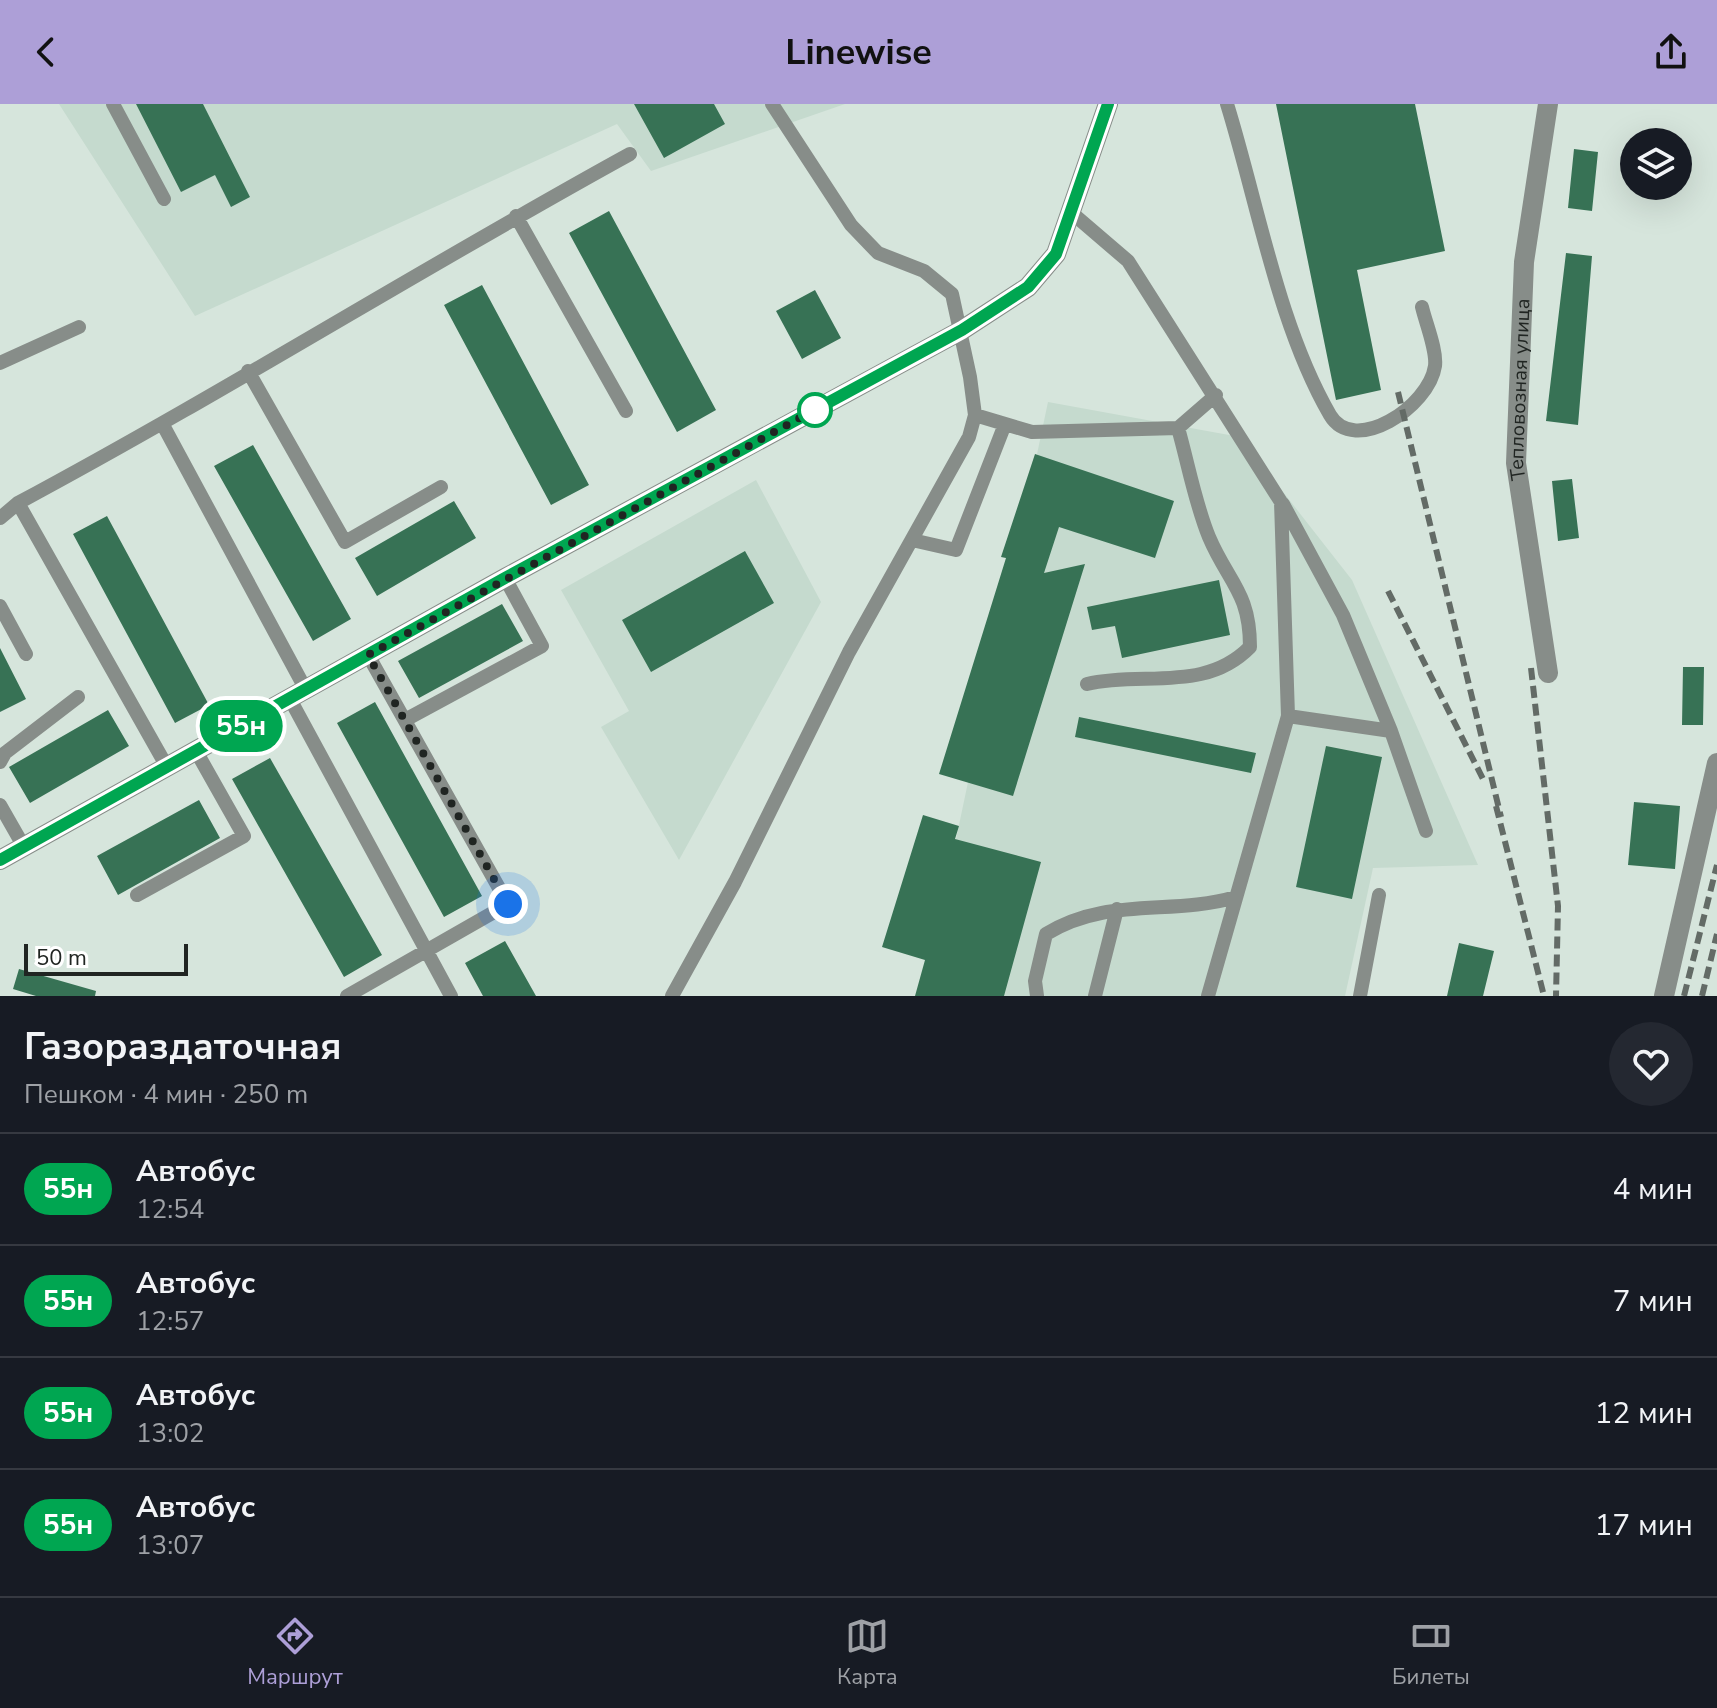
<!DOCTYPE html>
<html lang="ru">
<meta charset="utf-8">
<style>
body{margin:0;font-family:"Nunito Sans",sans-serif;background:#242831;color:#f1f3f6;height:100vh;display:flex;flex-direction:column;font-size:30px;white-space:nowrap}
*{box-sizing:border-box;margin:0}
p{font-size:26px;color:#9ea1a6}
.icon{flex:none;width:44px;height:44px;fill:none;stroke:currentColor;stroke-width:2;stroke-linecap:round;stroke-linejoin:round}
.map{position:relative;height:892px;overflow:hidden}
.panel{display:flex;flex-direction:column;background:#171b24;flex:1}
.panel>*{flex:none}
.badge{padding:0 16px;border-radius:26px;font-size:28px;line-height:52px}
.tools{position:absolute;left:1620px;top:24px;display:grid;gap:16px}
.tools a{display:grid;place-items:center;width:72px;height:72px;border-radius:50%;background:#171b24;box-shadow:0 8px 32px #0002;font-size:40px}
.scale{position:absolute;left:24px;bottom:20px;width:164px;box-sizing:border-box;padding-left:8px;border:4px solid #202522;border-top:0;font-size:22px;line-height:28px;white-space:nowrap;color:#202522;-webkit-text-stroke:6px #fff;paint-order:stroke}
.you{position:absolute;width:40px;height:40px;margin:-20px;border:6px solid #fff;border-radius:50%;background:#1a73e8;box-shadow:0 0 0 12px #1a73e833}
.map>.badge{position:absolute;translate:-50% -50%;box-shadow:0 0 0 4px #fff}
.round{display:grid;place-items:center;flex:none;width:84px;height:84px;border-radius:42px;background:#242831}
.headline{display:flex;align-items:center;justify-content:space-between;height:136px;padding:0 24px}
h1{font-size:38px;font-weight:700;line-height:60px}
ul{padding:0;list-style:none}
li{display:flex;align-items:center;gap:24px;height:112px;padding:0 24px;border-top:2px solid #363941}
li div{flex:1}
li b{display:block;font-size:30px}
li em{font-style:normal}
li .badge{min-width:88px;font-weight:700;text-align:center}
header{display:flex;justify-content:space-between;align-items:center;height:104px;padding:0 24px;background:#ad9fd7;color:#111;font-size:36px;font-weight:700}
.menu{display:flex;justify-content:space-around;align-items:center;height:112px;border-top:2px solid #363941;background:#171b24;font-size:22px;color:#9ea1a6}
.menu a{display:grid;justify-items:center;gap:4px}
.menu .current{color:#ad9fd7}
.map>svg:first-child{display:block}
.built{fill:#c5dace}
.building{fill:#377255}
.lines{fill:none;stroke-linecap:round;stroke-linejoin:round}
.service{stroke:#878d89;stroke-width:14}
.minor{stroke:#878d89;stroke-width:20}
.tertiary{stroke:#878d89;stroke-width:20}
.rail{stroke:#636b66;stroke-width:6;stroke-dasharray:12 6;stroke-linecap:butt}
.line-casing{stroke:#fff;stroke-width:18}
.line{stroke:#00a651;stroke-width:12}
.walk{stroke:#202522;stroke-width:8;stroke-dasharray:0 14.4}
.stop-dot{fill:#fff;stroke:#00a651;stroke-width:4}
.labels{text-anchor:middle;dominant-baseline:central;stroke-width:8;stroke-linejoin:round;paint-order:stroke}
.street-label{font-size:20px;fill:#202522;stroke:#fff}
</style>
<header><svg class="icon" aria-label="back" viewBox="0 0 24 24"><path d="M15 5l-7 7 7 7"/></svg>Linewise<svg class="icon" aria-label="share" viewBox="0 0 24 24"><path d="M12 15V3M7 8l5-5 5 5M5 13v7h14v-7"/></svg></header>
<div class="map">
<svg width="1717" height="892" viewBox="0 0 1717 892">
<rect width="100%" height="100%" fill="#d6e5dc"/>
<path class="built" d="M59,0H845L651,67L617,20L195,212Z
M1048,298L1240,333L1352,476L1478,761L1373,764L1345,892H923Z
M756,376L821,498L679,756L601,623L629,607L561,486Z"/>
<path class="building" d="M136,0H203L250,93L231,103L215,71L181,88Z
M634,0H714L725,20L664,54Z
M1276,0H1415L1445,147L1357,166L1381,286L1336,296Z
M1574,45L1598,48L1592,107L1568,104Z
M609,107L716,306L677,328L569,129Z
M1566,149L1592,152L1578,321L1546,317Z
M482,181L589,381L551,401L444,201Z
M815,186L841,234L802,255L776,207Z
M253,341L351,515L313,537L214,362Z
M1035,350L1174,397L1155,454L1059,423L1044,469L1085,460L1013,692L939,670L1006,454L1001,453Z
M1572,375L1579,434L1558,437L1552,377Z
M454,397L476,434L377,492L355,454Z
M107,412L209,601L175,619L73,430Z
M745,447L774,499L651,568L622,516Z
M1219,476L1230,531L1122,554L1115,522L1092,526L1087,503Z
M502,500L523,537L419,594L398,557Z
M0,544L26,595L0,608Z
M1683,563H1704L1703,621H1682Z
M375,598L482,792L444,813L337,619Z
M108,606L129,642L30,699L9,663Z
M1079,613L1256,649L1251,669L1075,633Z
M1326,642L1382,653L1352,795L1296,783Z
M270,654L382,851L344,873L232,675Z
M199,696L220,734L118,791L97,752Z
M1634,698L1680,702L1675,765L1628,761Z
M923,711L959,722L955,735L1041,758L1004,892H915L925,856L882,843Z
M505,837L536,892H483L465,859Z
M1459,839L1494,847L1483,892H1447Z
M19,865L96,887L95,892H36L13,885Z"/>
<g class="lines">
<path class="service" d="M113,0L164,95
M1227,0C1258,100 1278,221 1330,311C1354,352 1429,303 1435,262C1437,246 1426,220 1422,203
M1072,109L1128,157L1281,398L1288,612L1391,627L1426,727
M516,112L626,307
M0,259L79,223
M248,267L345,438L441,383
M975,311L1032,328L1178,324L1216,291
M163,321L306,586
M18,399L167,663
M1283,400L1343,511L1391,627
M0,414L18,399C225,288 424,163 630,50
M912,436L956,446L1005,320
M0,502L26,550
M1087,580C1143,567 1205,589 1250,543C1250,488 1228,478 1209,433C1195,399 1188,359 1178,324
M290,595L451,892
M405,616L542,542L505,474
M0,658L5,649L78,593
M0,701L24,743
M137,791L244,732L196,647
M347,892L508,800L368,551
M672,892L735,778L849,548L969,333L975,311L970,273L952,190L924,167L878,149L851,121L772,0
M1037,892L1035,877L1046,830C1108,792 1171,812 1236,793
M1095,892L1117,805
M1208,892L1288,612
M1360,892L1379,791"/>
<path class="minor" id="s1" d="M1548,569L1516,359L1524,158L1548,0"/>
<path class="tertiary" d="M0,756L505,474L962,226L1028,183L1056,150L1108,0
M1664,892L1717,659"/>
<path class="rail" d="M1398,288L1501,713
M1388,487L1484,677
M1531,564L1558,802L1556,892
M1496,702L1544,892
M1684,892L1717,761
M1702,892L1717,830"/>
</g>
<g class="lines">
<g class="line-casing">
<path id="line" d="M0,756L505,474L962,226L1028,183L1056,150L1108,0"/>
</g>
<use href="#line" class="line"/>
<path class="walk" d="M508,800L368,551L827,299L815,306"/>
</g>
<circle class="stop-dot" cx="815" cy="306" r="16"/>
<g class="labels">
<g class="street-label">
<text stroke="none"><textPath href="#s1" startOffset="286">Тепловозная улица</textPath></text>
</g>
</g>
</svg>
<div class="tools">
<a><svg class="icon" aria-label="layers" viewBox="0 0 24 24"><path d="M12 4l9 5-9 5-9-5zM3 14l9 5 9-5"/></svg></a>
</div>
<div class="scale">50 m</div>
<div class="you" style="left:508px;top:800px"></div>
<b class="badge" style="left:241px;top:622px;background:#00a651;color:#fff">55н</b>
</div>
<section class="panel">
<div class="headline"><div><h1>Газораздаточная</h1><p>Пешком · 4 мин · 250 m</p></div><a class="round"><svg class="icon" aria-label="heart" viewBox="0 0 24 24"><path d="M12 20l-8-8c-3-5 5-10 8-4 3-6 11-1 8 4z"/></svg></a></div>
<ul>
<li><span class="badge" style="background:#00a651;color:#fff">55н</span><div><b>Автобус</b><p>12:54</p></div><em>4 мин</em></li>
<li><span class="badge" style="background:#00a651;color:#fff">55н</span><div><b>Автобус</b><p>12:57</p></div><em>7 мин</em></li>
<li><span class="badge" style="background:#00a651;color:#fff">55н</span><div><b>Автобус</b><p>13:02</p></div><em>12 мин</em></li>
<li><span class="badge" style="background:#00a651;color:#fff">55н</span><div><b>Автобус</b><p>13:07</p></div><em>17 мин</em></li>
</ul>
</section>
<nav class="menu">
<a class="current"><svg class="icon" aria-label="directions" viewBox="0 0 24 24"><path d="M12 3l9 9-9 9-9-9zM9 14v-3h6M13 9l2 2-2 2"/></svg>Маршрут</a>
<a><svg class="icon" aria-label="map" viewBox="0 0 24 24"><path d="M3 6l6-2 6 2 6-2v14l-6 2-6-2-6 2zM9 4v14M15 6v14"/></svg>Карта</a>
<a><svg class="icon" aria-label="tickets" viewBox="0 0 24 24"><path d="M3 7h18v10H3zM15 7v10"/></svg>Билеты</a>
</nav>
